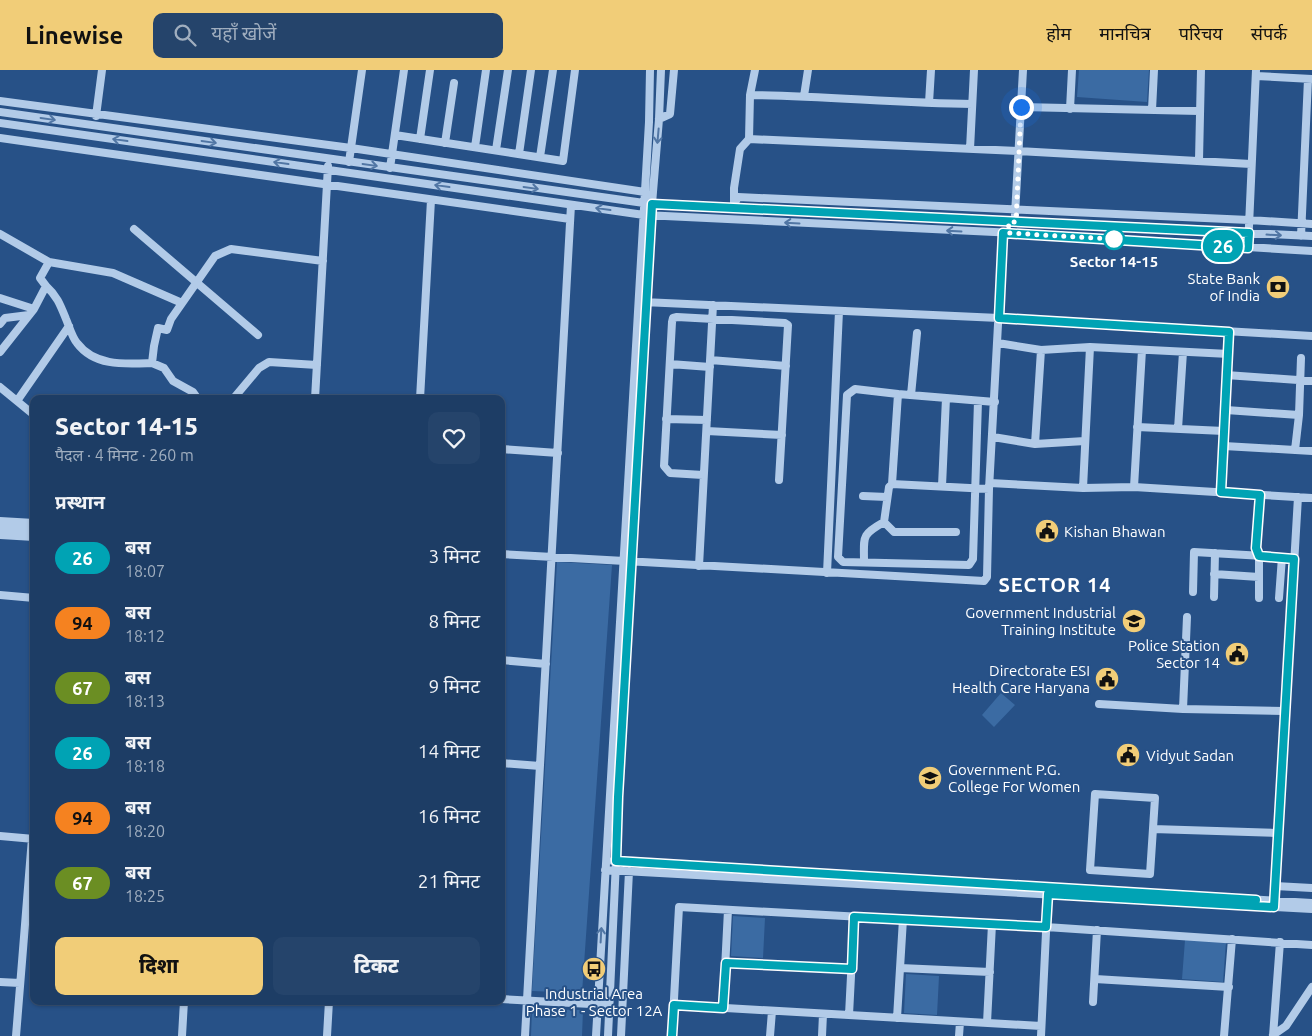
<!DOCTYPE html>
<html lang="hi">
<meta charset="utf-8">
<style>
body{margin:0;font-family:Ubuntu,"Noto Sans Devanagari",sans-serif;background:#25446b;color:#f1f3f6;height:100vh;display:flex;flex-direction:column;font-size:19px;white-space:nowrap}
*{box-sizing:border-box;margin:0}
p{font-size:16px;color:#a0aebf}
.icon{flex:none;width:28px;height:28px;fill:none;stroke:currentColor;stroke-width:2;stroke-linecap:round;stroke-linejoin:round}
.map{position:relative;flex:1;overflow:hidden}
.drawer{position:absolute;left:30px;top:325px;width:475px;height:610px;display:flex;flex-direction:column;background:#1d3d65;border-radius:10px;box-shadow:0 1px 4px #0004,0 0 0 1px #3b5679}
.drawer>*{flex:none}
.badge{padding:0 10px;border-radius:16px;font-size:18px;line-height:32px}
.you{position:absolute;width:25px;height:25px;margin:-12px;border:4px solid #fff;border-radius:50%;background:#1a73e8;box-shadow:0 0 0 8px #1a73e833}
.map>.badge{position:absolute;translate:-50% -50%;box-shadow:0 0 0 2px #fff}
h2{padding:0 25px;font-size:19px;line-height:45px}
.round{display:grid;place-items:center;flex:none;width:52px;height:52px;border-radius:10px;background:#25446b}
.head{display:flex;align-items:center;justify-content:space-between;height:85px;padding:0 25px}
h1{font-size:24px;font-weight:800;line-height:38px}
.action{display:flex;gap:10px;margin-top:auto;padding:10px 25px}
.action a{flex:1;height:58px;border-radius:10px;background:#f1cd78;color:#111;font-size:20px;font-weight:800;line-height:58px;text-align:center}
.action a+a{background:#25446b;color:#f1f3f6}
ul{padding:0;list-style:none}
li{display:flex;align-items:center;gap:15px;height:65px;padding:0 25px}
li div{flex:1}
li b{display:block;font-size:19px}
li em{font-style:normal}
li .badge{min-width:55px;font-weight:700;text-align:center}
header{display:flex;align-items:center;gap:30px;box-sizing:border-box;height:70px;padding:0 25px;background:#f1cd78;color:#111}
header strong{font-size:24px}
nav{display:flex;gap:28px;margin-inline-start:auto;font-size:18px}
.search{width:350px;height:45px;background:#25446b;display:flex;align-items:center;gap:12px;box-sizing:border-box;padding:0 18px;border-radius:10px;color:#a0aebf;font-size:19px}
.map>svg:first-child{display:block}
.green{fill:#3b6ba3}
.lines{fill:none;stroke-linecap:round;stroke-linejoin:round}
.minor{stroke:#b2cbe8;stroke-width:8}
.oneway{stroke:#5176a4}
.line-casing{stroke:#fff;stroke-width:11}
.line{stroke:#00a3b4;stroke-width:8}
.walk{stroke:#fff;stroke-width:5;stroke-dasharray:0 9}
.stop-dot{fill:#fff;stroke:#00a3b4;stroke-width:2.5}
.labels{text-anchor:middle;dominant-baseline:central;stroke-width:4;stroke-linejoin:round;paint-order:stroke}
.stop-label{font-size:15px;font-weight:bold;fill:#fff;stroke:#275187}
.poi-label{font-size:15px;fill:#fff;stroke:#275187;text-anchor:end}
.district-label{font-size:20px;font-weight:bold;letter-spacing:1px;fill:#fff;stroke:#275187}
</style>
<header>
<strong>Linewise</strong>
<div class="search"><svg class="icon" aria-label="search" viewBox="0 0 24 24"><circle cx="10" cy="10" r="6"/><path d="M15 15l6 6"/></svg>यहाँ खोजें</div>
<nav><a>होम</a><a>मानचित्र</a><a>परिचय</a><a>संपर्क</a></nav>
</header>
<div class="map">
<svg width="1312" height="966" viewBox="0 0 1312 966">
<rect width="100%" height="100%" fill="#275187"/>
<path class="green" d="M1079,0H1149L1147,32L1077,27Z
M557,492L612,495L582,923L532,921Z
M1001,623L1015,635L994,657L982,645Z
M733,846L765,848L763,888L731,886Z
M1185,870L1226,872L1223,912L1182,909Z
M906,904L939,906L937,945L904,943Z
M532,939L583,940L582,966H531Z"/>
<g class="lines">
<path class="minor" d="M1256,6L1312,9
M750,25C824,26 898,33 972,34
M804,26L808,0
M0,31L351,78L645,122
M929,33L931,0
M1021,37L1199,41
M1070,39L1072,0
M1152,40L1154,0
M0,42L644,133L1312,166
M96,46L102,0
M659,49L670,44L674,0
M0,53L644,145L1015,163L1312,181
M395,65L563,91L575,0
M0,68L570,149
M420,69L430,0
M749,69L1018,81L1251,94
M445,73L454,13
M475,77L486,0
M970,79L974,0
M496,80L508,0
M519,84L531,0
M540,87L553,0
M1199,90L1201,0
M349,92L362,0
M390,98L404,0
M734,133V118L740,79L749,69L750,25L755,0
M732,138L738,127L1249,150L1312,154
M1015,145L1023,0
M134,159L258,265
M0,164L49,192L40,208L46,216L34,239L0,282
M1301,166L1308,9
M1248,178L1256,0
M49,192L113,203L182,233
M46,216C57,226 60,234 66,249C69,256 72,267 77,273C95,297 126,294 152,293
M0,228L34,239
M643,232L999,248L1312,266
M0,254L5,248L29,245
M998,273L1041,280L1090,277L1229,284
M710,290L786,296
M670,294L710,297
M1226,305L1312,311
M0,317L34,345
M898,324L855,319L847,325L838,487L843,492L969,495L973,489L978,331
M911,325L917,263
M198,329L193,322L173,311L164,298L152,293L154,276L158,258L167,260L171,249L215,186L231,179L323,191
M233,329L259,298L269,292L317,295
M315,329L328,96
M420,329L431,130
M17,331L69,256
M1226,340L1299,345
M666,349L707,350
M1137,357L1224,361
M1178,359L1183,282
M707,361L782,365
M993,367L1035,374L1085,371
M1035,374L1041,280
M1224,376L1312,381
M501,379L558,383
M1295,380L1299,345L1301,288
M703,405L670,403L664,396L672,252L673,248L677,247L785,253L788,255L779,410
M990,413L1083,418L1134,417L1312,428
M892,414L889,417L884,452L894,462H956
M942,416L946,328
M1134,417L1142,280
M1083,418L1090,277
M989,419L892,414L898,324L995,332
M1221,423L1229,262
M863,426L887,427
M0,451L34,453
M0,459L34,460
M0,465L34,467
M501,484L984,511L987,507L989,419L1003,163
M864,492C864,466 861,465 884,452
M699,496L713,235
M827,503L839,241
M1214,504L1259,507
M1193,522L1194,482L1282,487
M0,525L34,528
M1214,527L1215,483
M1259,528V486L1256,478L1260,425
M1279,528L1282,487L1294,489
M1187,547L1183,639L1285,641
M501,590L546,594
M1099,634L1183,639
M501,693L540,696
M1095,724L1155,728L1150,804L1090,800Z
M1153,759L1278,763
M0,766L34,769
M613,791L1312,833
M605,800L1312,839
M1275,816L1312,818
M1274,835L1298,427
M726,893L852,899
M900,898L990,902
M1095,909L1229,917
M0,912L20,913
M501,929L609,935
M1093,932L1097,860
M674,935L1041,956
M723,938L728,840
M849,945L854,847
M897,948L903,849
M987,953L992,854
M1273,965L1286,956L1312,917
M16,966L32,768
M182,966L184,931
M327,966L329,931
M525,966L571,135
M596,966L649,52L650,0
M608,966L616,791L618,727L652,134L659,49L661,0
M621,966L629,801
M672,966L679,837L1046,857L1312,875
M770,966L772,941
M822,966L823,944
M959,966L960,952
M1041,966L1048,821
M1224,966L1232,869
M1273,966L1280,872"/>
</g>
<defs><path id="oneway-shaft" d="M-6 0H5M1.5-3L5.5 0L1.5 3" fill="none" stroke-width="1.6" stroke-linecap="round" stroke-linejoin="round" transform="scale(1.25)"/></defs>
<g class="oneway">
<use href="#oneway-shaft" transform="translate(48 49) rotate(8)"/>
<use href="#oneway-shaft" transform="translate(658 66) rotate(95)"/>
<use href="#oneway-shaft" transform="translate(120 70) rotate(-172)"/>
<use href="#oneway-shaft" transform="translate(209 72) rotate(8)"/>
<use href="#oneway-shaft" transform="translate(281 93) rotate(-172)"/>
<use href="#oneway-shaft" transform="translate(370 95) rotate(8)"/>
<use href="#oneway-shaft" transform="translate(442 116) rotate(-172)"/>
<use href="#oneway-shaft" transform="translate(531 118) rotate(8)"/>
<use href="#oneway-shaft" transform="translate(603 139) rotate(-172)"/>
<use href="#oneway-shaft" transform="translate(792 153) rotate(-177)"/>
<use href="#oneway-shaft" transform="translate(954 161) rotate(-177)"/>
<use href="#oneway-shaft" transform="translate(1274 165) rotate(3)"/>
<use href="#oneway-shaft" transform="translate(601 865) rotate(-87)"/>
</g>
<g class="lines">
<g class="line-casing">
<path id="line" d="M672,966L674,935L723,938L726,893L852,899L854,847L1046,857L1048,824L1274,837L1294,489L1259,486L1256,478L1260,425L1221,422L1229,262L999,248L1003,163L1248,178L1249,163L652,134L618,727L616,791L1256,830"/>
</g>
<use href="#line" class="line"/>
<path class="walk" d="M1021,37L1016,152H1009L1008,163L1114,169"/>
</g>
<defs>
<g id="bank-disc" transform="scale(1.25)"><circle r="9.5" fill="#f1cd78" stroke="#275187"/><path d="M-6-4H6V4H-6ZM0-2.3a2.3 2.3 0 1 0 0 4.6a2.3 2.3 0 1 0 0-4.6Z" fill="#111"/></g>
<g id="civic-disc" transform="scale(1.25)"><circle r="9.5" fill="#f1cd78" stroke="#275187"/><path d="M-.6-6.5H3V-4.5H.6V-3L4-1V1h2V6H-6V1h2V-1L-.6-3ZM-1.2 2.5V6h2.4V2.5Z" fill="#111"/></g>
<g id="university-disc" transform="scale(1.25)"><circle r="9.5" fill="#f1cd78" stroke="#275187"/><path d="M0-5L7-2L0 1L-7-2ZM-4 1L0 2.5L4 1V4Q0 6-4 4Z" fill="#111"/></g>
<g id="bus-disc" transform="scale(1.25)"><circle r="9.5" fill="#f1cd78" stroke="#275187"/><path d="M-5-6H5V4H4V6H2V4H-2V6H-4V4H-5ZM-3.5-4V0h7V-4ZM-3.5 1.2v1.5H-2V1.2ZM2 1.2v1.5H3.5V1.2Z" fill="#111"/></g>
</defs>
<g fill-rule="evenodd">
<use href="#bank-disc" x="1278" y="217"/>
<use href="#civic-disc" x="1047" y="461"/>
<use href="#university-disc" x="1134" y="551"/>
<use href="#civic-disc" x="1237" y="584"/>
<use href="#civic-disc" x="1107" y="609"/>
<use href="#civic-disc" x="1128" y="685"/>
<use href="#university-disc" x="930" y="708"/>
<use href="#bus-disc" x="594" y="899"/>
</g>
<circle class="stop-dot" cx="1114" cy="169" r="10"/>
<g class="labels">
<g class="stop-label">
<text x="1114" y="191">Sector 14-15</text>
</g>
<g class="poi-label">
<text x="1260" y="208">State Bank<tspan x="1260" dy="17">of India</tspan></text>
<text x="1064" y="461" text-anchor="start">Kishan Bhawan</text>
<text x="1116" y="542">Government Industrial<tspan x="1116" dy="17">Training Institute</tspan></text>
<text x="1220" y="575">Police Station<tspan x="1220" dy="17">Sector 14</tspan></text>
<text x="1090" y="600">Directorate ESI<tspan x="1090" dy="17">Health Care Haryana</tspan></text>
<text x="1146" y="685" text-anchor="start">Vidyut Sadan</text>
<text x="948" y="699" text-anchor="start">Government P.G.<tspan x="948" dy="17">College For Women</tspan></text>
<text x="594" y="923" text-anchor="middle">Industrial Area<tspan x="594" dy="17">Phase 1 - Sector 12A</tspan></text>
</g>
<g class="district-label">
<text x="1055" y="514">SECTOR 14</text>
</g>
</g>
</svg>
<div class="you" style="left:1021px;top:37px"></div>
<b class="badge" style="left:1223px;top:176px;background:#00a3b4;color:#fff">26</b>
<section class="drawer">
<div class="head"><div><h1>Sector 14-15</h1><p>पैदल · 4 मिनट · 260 m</p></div><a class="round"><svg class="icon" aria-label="heart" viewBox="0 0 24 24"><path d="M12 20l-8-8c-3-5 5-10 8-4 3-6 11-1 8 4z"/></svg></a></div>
<h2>प्रस्थान</h2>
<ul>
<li><span class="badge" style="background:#00a3b4;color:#fff">26</span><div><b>बस</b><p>18:07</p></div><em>3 मिनट</em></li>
<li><span class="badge" style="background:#f58220;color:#111">94</span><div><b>बस</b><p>18:12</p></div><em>8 मिनट</em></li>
<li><span class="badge" style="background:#6b8e23;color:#fff">67</span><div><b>बस</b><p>18:13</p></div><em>9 मिनट</em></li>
<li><span class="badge" style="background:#00a3b4;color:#fff">26</span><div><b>बस</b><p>18:18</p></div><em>14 मिनट</em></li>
<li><span class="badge" style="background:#f58220;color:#111">94</span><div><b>बस</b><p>18:20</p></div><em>16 मिनट</em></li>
<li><span class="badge" style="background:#6b8e23;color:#fff">67</span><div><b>बस</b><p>18:25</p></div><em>21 मिनट</em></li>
</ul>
<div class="action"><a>दिशा</a><a>टिकट</a></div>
</section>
</div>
